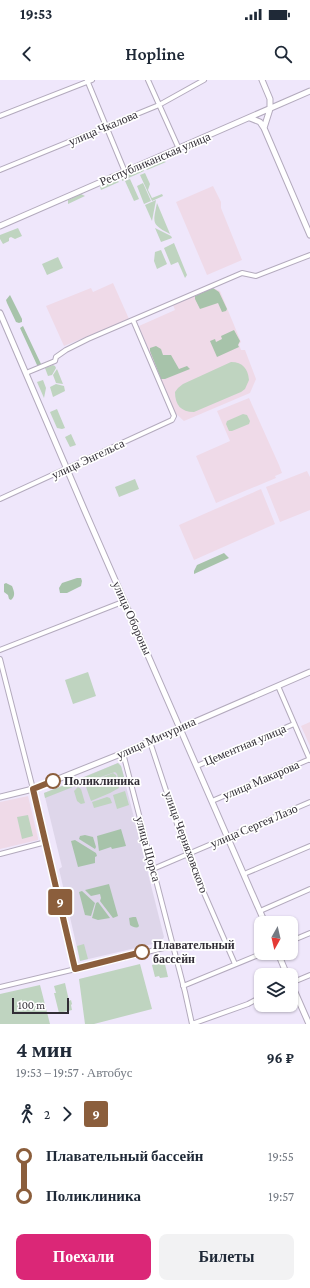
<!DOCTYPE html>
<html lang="ru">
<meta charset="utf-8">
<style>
body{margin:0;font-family:"Crimson Pro",serif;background:#f2f2f3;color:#1f2937;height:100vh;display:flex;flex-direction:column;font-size:15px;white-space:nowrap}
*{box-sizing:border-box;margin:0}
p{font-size:13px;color:#747a83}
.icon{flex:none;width:22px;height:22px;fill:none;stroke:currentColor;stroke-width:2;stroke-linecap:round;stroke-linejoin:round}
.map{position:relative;height:944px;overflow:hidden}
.side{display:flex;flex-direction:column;background:#fff;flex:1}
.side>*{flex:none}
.badge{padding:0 8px;border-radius:3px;font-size:14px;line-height:26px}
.needle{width:26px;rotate:188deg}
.buttons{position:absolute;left:254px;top:836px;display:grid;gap:8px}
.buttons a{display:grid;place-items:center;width:44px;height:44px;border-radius:8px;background:#fff;box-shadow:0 1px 3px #0004;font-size:20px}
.scale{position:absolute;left:12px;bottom:10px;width:57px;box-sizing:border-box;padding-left:4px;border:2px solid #312d35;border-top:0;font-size:11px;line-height:14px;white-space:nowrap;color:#312d35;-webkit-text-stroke:3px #fff;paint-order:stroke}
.map>.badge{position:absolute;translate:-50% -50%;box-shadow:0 0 0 2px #fff}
.legs{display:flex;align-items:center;gap:6px;height:44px;padding:0 16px;font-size:13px}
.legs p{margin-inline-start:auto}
.headline{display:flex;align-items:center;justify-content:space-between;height:68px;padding:0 16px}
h1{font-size:22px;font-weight:600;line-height:30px}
.primary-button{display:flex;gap:8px;margin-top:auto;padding:8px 16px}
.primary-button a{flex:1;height:46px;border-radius:8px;background:#db2777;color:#fff;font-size:16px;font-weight:600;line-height:46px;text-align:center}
.primary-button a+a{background:#f2f2f3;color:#1f2937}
ul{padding:0 16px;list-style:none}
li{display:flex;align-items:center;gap:14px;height:40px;font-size:15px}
li i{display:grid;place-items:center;width:6px;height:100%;margin:0 5px;background:currentColor}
li i::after{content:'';width:10px;height:10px;margin:-5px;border:3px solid;border-radius:50%;background:#fff}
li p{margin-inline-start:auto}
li:first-child i{background:linear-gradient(#0000 50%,currentColor 0)}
li:last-child i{background:linear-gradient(currentColor 50%,#0000 0)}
.status{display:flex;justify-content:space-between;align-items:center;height:28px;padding:0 20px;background:#fff;direction:ltr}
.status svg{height:11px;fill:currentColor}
header{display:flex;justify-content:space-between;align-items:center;height:52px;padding:0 16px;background:#fff;font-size:18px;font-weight:600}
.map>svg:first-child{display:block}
.education{fill:#efdae8}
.medical{fill:#ded6ea}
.green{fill:#bfd4c0}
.forest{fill:#a7c3aa}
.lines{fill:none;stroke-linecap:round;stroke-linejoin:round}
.minor-casing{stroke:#b3aabd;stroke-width:6}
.tertiary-casing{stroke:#b3aabd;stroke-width:7}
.minor{stroke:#fff;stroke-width:4}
.tertiary{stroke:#fff;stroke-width:5}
.line-1-casing{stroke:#fff;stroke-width:9}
.line-1{stroke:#8b5e3c;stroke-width:6}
.stop-1-dot{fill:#fff;stroke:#8b5e3c;stroke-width:2}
.labels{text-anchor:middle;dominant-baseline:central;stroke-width:3.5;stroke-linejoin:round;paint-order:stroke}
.street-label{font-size:12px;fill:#312d35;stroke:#fff}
.stop-label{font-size:12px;font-weight:bold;fill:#312d35;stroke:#fff;text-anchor:start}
</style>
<div class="status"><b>19:53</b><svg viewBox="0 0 49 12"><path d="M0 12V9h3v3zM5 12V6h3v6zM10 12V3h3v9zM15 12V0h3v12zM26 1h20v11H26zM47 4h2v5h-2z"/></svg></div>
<header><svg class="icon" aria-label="back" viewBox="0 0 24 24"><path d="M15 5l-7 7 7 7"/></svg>Hopline<svg class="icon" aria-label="search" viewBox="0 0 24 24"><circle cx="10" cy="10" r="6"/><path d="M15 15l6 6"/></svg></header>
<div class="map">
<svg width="310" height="944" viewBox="0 0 310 944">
<rect width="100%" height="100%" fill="#efe7fb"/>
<path class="education" d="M213,106L221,122V128L242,180L207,195L176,122Z
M113,203L129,239L64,266L46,226L91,208L93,212Z
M213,208L220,211L241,262L239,264L241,270H245L256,299L250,313L184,341L174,332L139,246L175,230L173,225Z
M249,318L279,385L282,393L275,396L276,398L216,423L196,376L230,361L217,331Z
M307,391L310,397V430L280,442L266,407Z
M261,409L275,444L194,480L179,445Z
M310,642V666L301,646Z
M28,716L38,758V760L0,769V722Z"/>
<path class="medical" d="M118,683L121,686L164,857L161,862L80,881L59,789L62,787L44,713Z"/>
<path class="green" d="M161,80L166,82L147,90L145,87Z
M142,88L144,91L122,101V97Z
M145,93L150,104L148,110L152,118L162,114L163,116L152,121L140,95Z
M116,99L119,102L101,110L100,106Z
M130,99L139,119L134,121L125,101Z
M143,103L151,121L144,124L137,106Z
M81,114L85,116L68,124V120Z
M156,120L152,141L145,125Z
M157,123L170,154C151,144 153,143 157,123Z
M18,148L22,156L15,159L11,157L9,158V161L3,164L0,159V155Z
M155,148L171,156L172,158L161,162Z
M174,163L187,195L185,198L178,182L171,185L164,168Z
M161,170L167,184L157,189L154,181L155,172Z
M58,177L63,188L47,195L42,184Z
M231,282C243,282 248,289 249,300L245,309L241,312L194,332C181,332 175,325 175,312L178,308L183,304Z
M53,285L55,286L56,288L52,295L48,296L45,288Z
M57,289L63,304L56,303L53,295Z
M43,300L46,308L44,318L37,302Z
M56,304L64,306L65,311L53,317L50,307Z
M57,329L65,348L62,349L57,348L50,332Z
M243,334L247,335L250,341L249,344L232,351H229L226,344L227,341Z
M71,354L76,365L70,367L65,357Z
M135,399L139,409L119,417L115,407Z
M88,592L96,616L73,624L65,600Z
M118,683L121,686L126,704L120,706L117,694L115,692L84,703L82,698Z
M113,693L116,695L119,708L110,713L91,721L85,704Z
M78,700L79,703L78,705L45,718L44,713Z
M78,707L81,709L85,723L81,724L77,721L74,711Z
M125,711L129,725L117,729L113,715Z
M107,717L110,718L112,723L94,728L92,722Z
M28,735L33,756L22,759L17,737Z
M84,864L88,879L80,881L77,866Z
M164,880L168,897L160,898L159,896L155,897L152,885L156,884V882Z
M140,884L152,929L94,944H85L79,899Z
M65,903L69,921L71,920L72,924L71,925L72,930L59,933L54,913H56L54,906Z
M40,905L50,944H0V914Z"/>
<path class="forest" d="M213,208L219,212L227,229L226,231L222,232L218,223L200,229L195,219V216Z
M10,215L22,239V242L19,243L16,242L7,223L6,220Z
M23,246L41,284V285H37L20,248Z
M234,250L240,261L238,265L239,267L217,277L210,261L215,259L216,262L222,259L221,256Z
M156,266L161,269L163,275H171L179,289L187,286L190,289L165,299H161L150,271V268Z
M224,473L229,478L194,494V491L197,485Z
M77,498H81L82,501L81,506L67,513H60L59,508L62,503Z
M6,503L12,506C14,511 16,516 11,520L9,519L8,515L4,512V504Z
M121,749L126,766L112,769L111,767L99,771L97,756Z
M85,755L93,757L96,767L95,769L79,759L80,756Z
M75,760L96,773L97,776L95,777V783L78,787L71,761Z
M109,804L118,836L113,838L100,821L101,818L100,814L91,816L85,810Z
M82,811L95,823L91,836L85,835L79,812Z
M98,822L110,838L98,840L92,838L96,823Z
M133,837H136L139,846C137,849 133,847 130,845L129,838Z"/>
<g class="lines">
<g class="minor-casing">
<path id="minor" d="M87,0L125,92
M148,0L179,69
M0,36L92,0
M0,90L159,25L204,0
M26,293L55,281L56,277L66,270L88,259L242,193L256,196L310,175
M0,419L172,340L174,336L133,240
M0,570L125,521
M0,579L33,709
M278,606L310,680
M150,662L187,774L235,884
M123,673L185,912L192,944
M197,686L294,644
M212,721L310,679
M0,774L46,762
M153,789L310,722
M244,794L310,766
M260,831L310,809
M291,861L310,853
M291,903L310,895
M183,906L263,873
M0,907L172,866
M192,944L248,924L261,917"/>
</g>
<g class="tertiary-casing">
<path id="tertiary" d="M262,0L270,19V29L264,48L310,155
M250,38L260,42L264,48
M0,146L310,11
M0,233L84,429L265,843
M33,709L75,889
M0,717L33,709L123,673L310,592
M278,873L287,895
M291,903L309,944"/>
</g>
<use href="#minor" class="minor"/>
<use href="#tertiary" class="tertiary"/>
</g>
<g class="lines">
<g class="line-1-casing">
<path id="line-1" d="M53,701L33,709L75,889L142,872"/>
</g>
<use href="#line-1" class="line-1"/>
</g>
<g class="stop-1-dot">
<circle cx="53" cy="701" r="7"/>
<circle cx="142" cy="872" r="7"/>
</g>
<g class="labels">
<g class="street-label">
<text transform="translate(103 48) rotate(-23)">улица Чкалова</text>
<text transform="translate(155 79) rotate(-23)">Республиканская улица</text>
<text transform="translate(88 379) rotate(-25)">улица Энгельса</text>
<text transform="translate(132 538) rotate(66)">улица Обороны</text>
<text transform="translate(156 658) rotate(-24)">улица Мичурина</text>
<text transform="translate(245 665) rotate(-23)">Цементная улица</text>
<text transform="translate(261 700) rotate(-23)">улица Макарова</text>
<text transform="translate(254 746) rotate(-23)">улица Сергея Лазо</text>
<text transform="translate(186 762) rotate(70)">улица Черняховского</text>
<text transform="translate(148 769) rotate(75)">улица Щорса</text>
</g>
<g class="stop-label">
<text x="64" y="701">Поликлиника</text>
<text x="153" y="865">Плавательный<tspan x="153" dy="14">бассейн</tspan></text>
</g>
</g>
</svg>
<div class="buttons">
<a><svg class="needle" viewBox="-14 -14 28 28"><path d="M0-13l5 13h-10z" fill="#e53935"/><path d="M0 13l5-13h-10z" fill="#747a83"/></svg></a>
<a><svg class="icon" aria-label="layers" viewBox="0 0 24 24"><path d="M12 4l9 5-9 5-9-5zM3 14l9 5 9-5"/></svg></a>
</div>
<div class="scale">100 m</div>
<b class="badge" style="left:60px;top:822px;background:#8b5e3c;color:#fff">9</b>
</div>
<section class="side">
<div class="headline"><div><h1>4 мин</h1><p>19:53 – 19:57 · Автобус</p></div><b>96 ₽</b></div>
<div class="legs"><svg class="icon" aria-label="walk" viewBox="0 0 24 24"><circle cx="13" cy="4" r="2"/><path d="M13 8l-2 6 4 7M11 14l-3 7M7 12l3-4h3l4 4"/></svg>2<svg class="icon" aria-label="forward" viewBox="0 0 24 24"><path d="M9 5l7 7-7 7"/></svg><b class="badge" style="background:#8b5e3c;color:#fff">9</b></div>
<ul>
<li><i style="color:#8b5e3c"></i><b>Плавательный бассейн</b><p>19:55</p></li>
<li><i style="color:#8b5e3c"></i><b>Поликлиника</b><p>19:57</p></li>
</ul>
<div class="primary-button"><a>Поехали</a><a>Билеты</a></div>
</section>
